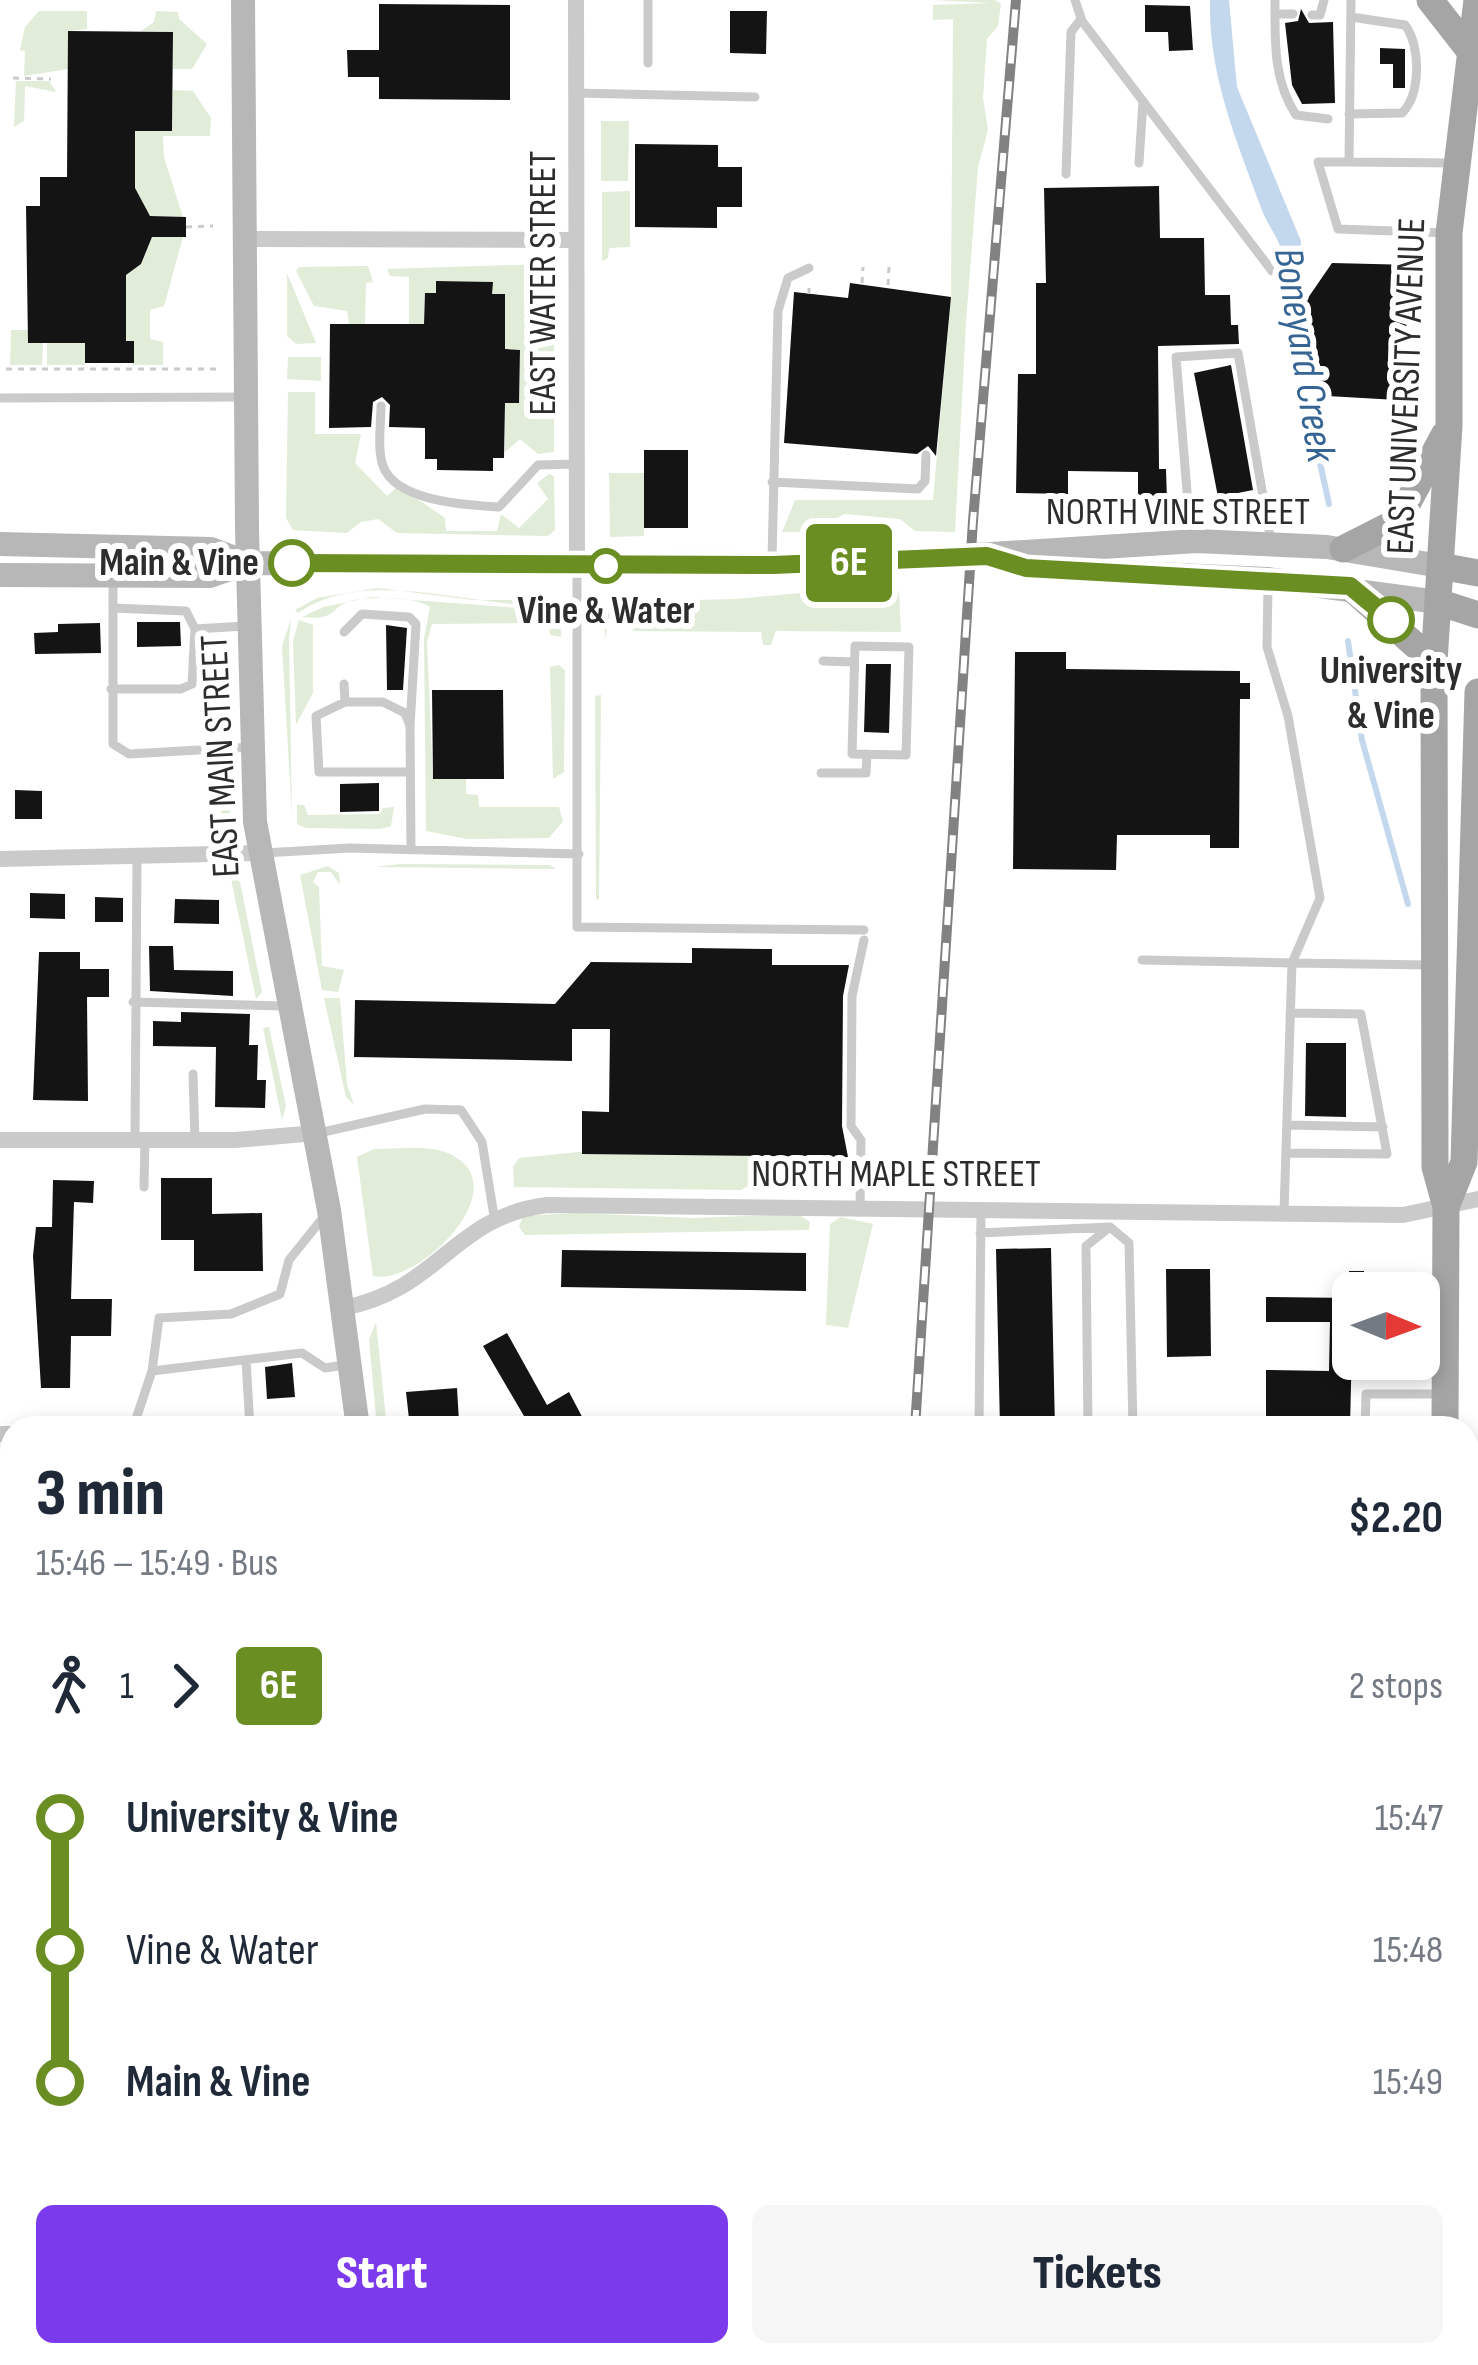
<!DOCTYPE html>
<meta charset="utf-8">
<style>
body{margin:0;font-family:"Sofia Sans Condensed",sans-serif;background:#f6f6f7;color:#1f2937;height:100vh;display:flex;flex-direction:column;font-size:45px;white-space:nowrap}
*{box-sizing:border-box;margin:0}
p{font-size:39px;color:#747a83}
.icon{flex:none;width:66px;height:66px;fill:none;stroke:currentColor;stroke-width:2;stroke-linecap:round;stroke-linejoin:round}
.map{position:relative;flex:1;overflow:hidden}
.sheet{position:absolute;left:0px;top:1416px;width:1479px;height:951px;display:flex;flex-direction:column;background:#fff;border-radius:36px 36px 0 0;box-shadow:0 6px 18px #0003}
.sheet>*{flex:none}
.badge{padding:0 24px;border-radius:9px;font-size:42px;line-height:78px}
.needle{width:78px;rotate:91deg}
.tools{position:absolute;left:1332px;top:1272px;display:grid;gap:24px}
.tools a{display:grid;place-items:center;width:108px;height:108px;border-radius:18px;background:#fff;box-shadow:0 6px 18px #0003;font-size:60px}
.map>.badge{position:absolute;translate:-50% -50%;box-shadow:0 0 0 6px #fff}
.legs{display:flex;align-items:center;gap:18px;height:132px;padding:0 36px;font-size:39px}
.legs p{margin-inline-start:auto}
.overview{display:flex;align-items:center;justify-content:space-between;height:204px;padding:0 36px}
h1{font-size:66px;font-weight:800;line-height:90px}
.cta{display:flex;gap:24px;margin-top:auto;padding:24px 36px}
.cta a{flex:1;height:138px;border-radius:18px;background:#7c3aed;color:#fff;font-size:48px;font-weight:800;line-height:138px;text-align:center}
.cta a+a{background:#f6f6f7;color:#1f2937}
ul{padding:0 36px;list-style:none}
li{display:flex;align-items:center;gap:42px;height:132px;font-size:45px}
li i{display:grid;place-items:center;width:18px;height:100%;margin:0 15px;background:currentColor}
li i::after{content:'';width:30px;height:30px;margin:-15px;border:9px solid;border-radius:50%;background:#fff}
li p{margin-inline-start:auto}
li:first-child i{background:linear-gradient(#0000 50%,currentColor 0)}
li:last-child i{background:linear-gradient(currentColor 50%,#0000 0)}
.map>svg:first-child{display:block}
.green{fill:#e1ecd9}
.water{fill:#c4d8ed}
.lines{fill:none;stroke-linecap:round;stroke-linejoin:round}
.stream{stroke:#c4d8ed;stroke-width:6}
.building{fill:#141414}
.path{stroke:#cacaca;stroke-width:3;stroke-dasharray:6 6;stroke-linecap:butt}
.service{stroke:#cacaca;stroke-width:9}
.minor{stroke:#cacaca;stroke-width:16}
.secondary{stroke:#b7b7b7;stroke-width:24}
.primary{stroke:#a5a5a5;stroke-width:27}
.rail-casing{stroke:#828282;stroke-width:10}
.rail{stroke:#fff;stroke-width:6;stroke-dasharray:18;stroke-linecap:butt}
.line-1-casing{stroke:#fff;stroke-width:27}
.line-1{stroke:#6b8e23;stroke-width:18}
.stop-1-dot{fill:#fff;stroke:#6b8e23;stroke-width:6}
.labels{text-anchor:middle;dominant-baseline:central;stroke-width:12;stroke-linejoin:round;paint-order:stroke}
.street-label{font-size:39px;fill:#2d2d2d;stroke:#fff}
.stop-label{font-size:39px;font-weight:bold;fill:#2d2d2d;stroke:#fff}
.water-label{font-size:42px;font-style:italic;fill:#366594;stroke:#fff}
</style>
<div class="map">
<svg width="1478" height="2365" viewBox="0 0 1478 2365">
<rect width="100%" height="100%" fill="#fff"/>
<path class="green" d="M934,0H995L1001,4L998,26L987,39L983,98L988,130L978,167L966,323L955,532L915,531L900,519L844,514L814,532H782L795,500H933L951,297L953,19L933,20V5L991,3Z
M39,11H87V29L68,31V69L24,76L25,51L20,50L25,27Z
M156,11L178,12L179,19L207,44L192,69H173V32L141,31L154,22Z
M16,81H49L56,92L25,86L24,121L14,127Z
M173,90L193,91L211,118L210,136H163L164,157L183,217L150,216L127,183L135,182L127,131H172Z
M601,121H629L628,181H601Z
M630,191V247L609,248L608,258L602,261V192Z
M152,237H183L164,306L150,310V339L163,342V365H133L134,342L126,341V275L141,264Z
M544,264L554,268V452L538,454L520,439L505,452V403L519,402L520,350L505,349V294H492V282L437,281L436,293H425L424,324H409V277L390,276L387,269Z
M368,266L373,282L366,283L365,324H349L347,311L314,306L296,271L299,267Z
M287,273L316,343L296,344L287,336Z
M11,330H28V343H43L42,365H10Z
M47,343H85V365H47Z
M288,357H321V381L287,379Z
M288,392H315V434H361L355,463L387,496L398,486L445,518L446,531H497L501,514L519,528L548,499L537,483L549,474L554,476L555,530L548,536L397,533L378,519L361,522L347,533L293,530L286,518Z
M609,473H644V536L610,537Z
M867,587L899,591L901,632L776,631L771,645H763L761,632L634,631L624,623H607L606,640L603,621L609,602L736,599Z
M378,588L473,600H531V605C460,603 362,568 298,613L295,610L317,598Z
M372,597L532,609V614L557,608L562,613L561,637L550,635L549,623L432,624L427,642L433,779H466V794L478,795L479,807H559L563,821L549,838L467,839L426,831L424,639L430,607C414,596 374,597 354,600C328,606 340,621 302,617L323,607Z
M291,619L289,639L292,817L282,646Z
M299,620L313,625V693L296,725L293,641Z
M559,665L565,670L564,772L553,779L550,667Z
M601,695L599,899L596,900L595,696Z
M218,759L227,765L231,829L223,842Z
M297,805H304L308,815L380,814L383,808L394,807L391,826L380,829L306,828L297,824Z
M401,864L549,865L557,869L374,867Z
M328,866L339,873L340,885L331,872H318L313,882L319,887L322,966L344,970L338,992L322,990L300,875Z
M230,874L240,882L262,992L256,999Z
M324,998H340L347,1084L354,1105L346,1097Z
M269,1027L286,1106L282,1120L263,1028Z
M374,1149C397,1149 429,1144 450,1154C520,1187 417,1287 373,1276L357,1157Z
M578,1152L846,1157L841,1184L831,1192L753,1183L741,1190L514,1187L513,1167L519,1158Z
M578,1213L694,1218L798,1214L810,1222L809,1230L525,1235L519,1227L523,1216Z
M841,1217L873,1224L848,1328L826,1325L830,1224Z
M376,1322L387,1428H377L369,1340Z
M0,2308H12V2355H90V2365H0Z"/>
<path class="water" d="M1210,0H1229L1237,87L1301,241L1299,289L1283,267C1285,243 1269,230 1261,208C1236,139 1208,74 1210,0Z"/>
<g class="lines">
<path class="stream" d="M1294,278V345L1329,504
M1348,641L1362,740L1408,904"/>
</g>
<path class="building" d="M379,4L510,5V100L379,99V77H348L347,50H379Z
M1145,5L1190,6L1193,50L1169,51L1168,32H1145Z
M1301,9L1309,23L1333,22L1335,103L1302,104L1292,85L1285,23L1298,21Z
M730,11H767L766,54L730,53Z
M68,31L173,32L172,131H135V188L150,216L186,217V237H152L141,264L126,275V341H134V363H85V343H28L26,206H40V177H67Z
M1380,48L1405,49V88H1393V64H1380Z
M635,144L718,145V167H742V207H717V228L635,227Z
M1159,186L1160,238H1204L1205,295H1230L1231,325H1238L1239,344L1158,346L1159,469H1166L1167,501H1138V472L1068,471V494L1016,493L1018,374H1036V283H1046L1044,188Z
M1332,263L1414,265L1397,400L1310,395L1299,311Z
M436,281L493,282L492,294H505V349L520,350L519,403H505L504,458H493V471L437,470V459H425V428L389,427L390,405L382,397L373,402L371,427L329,428L330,324H424L425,293H436Z
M850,283L951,297L936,456L928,446L917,454L784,443L794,292L848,298Z
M1231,365L1253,490L1218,497L1194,373Z
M644,450H688V528H644Z
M137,622H180L181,646L137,647Z
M100,623L101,653L35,654L34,633L58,632V624Z
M386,625L407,628L403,690H387Z
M1015,652H1066V669L1240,671V683H1250V699H1240L1239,848H1210V835H1117L1116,870L1013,869Z
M866,664H891L889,733L864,732Z
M432,690H503L504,779H433Z
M379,783V811L340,812V784Z
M15,790L42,791V819H15Z
M30,893L65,894V919L30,918Z
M95,897L123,898V922H95Z
M175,899L219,900V924L174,923Z
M149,946H173L174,970L233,971V996L150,991Z
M692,948L772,949V965H849L843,996L842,1126L848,1157L582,1154V1111L609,1112L610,1029H572V1061L354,1057L355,1000L555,1004L591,962L692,963Z
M39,952H80V969H109V997H87L88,1101L33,1100Z
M181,1012L250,1014L249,1045H258L257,1080H266L265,1108L215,1107L216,1047L153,1046V1021L181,1022Z
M1306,1043H1346V1117L1305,1116Z
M161,1178H212V1214L262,1213L263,1271H194V1240H161Z
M53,1180L94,1181L93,1203L74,1202L71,1299H112L111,1336H71L70,1388H41L33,1256L36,1227H52Z
M1051,1248L1055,1428H1000L996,1249Z
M562,1250L806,1253V1291L561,1287Z
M1166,1269H1210L1211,1356L1167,1357Z
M1349,1271H1364V1293H1349Z
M1266,1297L1353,1298L1350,1428H1266V1370L1329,1371L1330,1322H1266Z
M507,1333L547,1405L569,1392L588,1428H531L483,1346Z
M292,1363L295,1397L267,1399L265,1367Z
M457,1388L459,1422L410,1428L406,1392Z"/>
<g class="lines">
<path class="path" d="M13,78L51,79
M186,227L213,226
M862,283L863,267
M888,285L889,267
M809,294V282
M6,369H217"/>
<path class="service" d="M1075,0L1082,21L1272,271
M1275,0C1275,41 1273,80 1296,115L1328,119
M1351,0L1349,162H1318L1338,229L1448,233
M1275,14H1293
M1312,15H1320L1324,0
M648,63V0
M576,93L755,97
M1349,114L1402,113C1421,94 1421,46 1405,25L1351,17
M1349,162L1454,163
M1139,163L1143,101
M1066,174L1071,32L1081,19
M0,398L245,397
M381,406C381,423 377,449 383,466C396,502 468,505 499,507L538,465L576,464
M772,482L918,489L925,481L926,455
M1191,540L1176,357L1238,353L1271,542
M772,559L778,311L788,278L809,268
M577,567V927L864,930
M113,580V744L129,754L251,747
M113,608L186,611L195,629L245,626
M344,632L362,614L409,617L416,624L410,726
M855,646L909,647L906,755L852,754Z
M823,661L854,662
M344,684L345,702H383L405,713L410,726L411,849
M111,689H181L192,684L195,629
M345,702L316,716L319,772H410
M821,773H866L867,754
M264,853L350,848L579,854
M1142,960L1292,963L1320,898L1288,716L1267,647L1268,584
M133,1002L284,1006
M193,1074L195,1141
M1287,1125L1383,1127
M319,1133L425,1109L461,1110L482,1142L494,1216
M135,1137L137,857
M1286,1153L1387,1154L1361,1014L1290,1013
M144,1187L145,1137
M860,1208L861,1140L851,1126L852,996L864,940
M1284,1212L1292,963L1430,965
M980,1233L1110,1227L1129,1243L1133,1428
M246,1360L250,1428
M152,1371L159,1318L231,1314L280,1294L289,1260L326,1214
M133,1428L152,1371L302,1353L325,1368L350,1364
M979,1428L981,1209
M1088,1428L1086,1246L1110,1227
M1365,1428L1366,1394H1440
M0,1784H12
M1050,2365V2355"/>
<path class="minor" d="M576,0L577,567
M244,239L576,240
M0,859L259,853
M0,1140H235L316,1133
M343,1308C441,1289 452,1217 547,1205L1403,1215L1478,1199
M0,1434H12
M1467,1652H1478
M0,1973H12
M1467,2062L1478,2061
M0,2299H12
M679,2365V2355"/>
<path class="secondary" d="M243,0L247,529L255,822L329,1210L358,1428
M0,544L211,549L248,563
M990,556L1026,568L1268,579L1438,602
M0,575L210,576L248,563L833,564L1197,541L1327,547L1440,566
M369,2365V2355"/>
<path class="primary" d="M1430,0L1469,50
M1343,549L1398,521L1444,435
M1440,566L1478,573
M1350,587L1434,662
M1438,602L1478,615
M1446,1207L1464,1162L1478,692
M1445,1428L1446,1207L1435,1167L1434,662L1449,426V233L1477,0
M1436,2365V2355"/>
<g class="rail-casing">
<path id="rail" d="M915,1428L973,521L1016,0
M855,2365L856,2355
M905,2365L906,2355"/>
</g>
<use href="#rail" class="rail"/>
</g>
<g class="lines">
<g class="line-1-casing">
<path id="line-1" d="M292,563L773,565L987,556L1026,568L1350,586L1391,620"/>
</g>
<use href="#line-1" class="line-1"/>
</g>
<g class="stop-1-dot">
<circle cx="292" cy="563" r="21"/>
<circle cx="606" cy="566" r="15"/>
<circle cx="1391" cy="620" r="21"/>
</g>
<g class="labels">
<g class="street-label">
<text transform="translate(543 283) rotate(-90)">EAST WATER STREET</text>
<text transform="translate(1407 386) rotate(-88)">EAST UNIVERSITY AVENUE</text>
<text x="1178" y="512">NORTH VINE STREET</text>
<text transform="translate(221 756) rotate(-93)">EAST MAIN STREET</text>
<text x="896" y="1174">NORTH MAPLE STREET</text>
</g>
<g class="stop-label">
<text x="259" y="563" text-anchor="end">Main &amp; Vine</text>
<text x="606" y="611">Vine &amp; Water</text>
<text x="1391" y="671">University<tspan x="1391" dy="45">&amp; Vine</tspan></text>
</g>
<g class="water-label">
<text transform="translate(1304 355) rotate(81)">Boneyard Creek</text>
</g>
</g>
</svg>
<div class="tools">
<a><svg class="needle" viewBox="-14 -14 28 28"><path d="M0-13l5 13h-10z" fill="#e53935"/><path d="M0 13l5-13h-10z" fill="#747a83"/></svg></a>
</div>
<b class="badge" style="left:849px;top:563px;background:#6b8e23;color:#fff">6E</b>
<section class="sheet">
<div class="overview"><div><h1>3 min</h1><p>15:46 – 15:49 · Bus</p></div><b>$2.20</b></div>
<div class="legs"><svg class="icon" aria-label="walk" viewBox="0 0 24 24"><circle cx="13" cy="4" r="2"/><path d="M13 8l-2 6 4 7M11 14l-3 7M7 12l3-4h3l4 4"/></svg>1<svg class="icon" aria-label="forward" viewBox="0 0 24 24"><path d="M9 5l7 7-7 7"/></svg><b class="badge" style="background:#6b8e23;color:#fff">6E</b><p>2 stops</p></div>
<ul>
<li><i style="color:#6b8e23"></i><b>University &amp; Vine</b><p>15:47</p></li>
<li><i style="color:#6b8e23"></i><span>Vine &amp; Water</span><p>15:48</p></li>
<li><i style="color:#6b8e23"></i><b>Main &amp; Vine</b><p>15:49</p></li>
</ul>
<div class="cta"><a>Start</a><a>Tickets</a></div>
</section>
</div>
